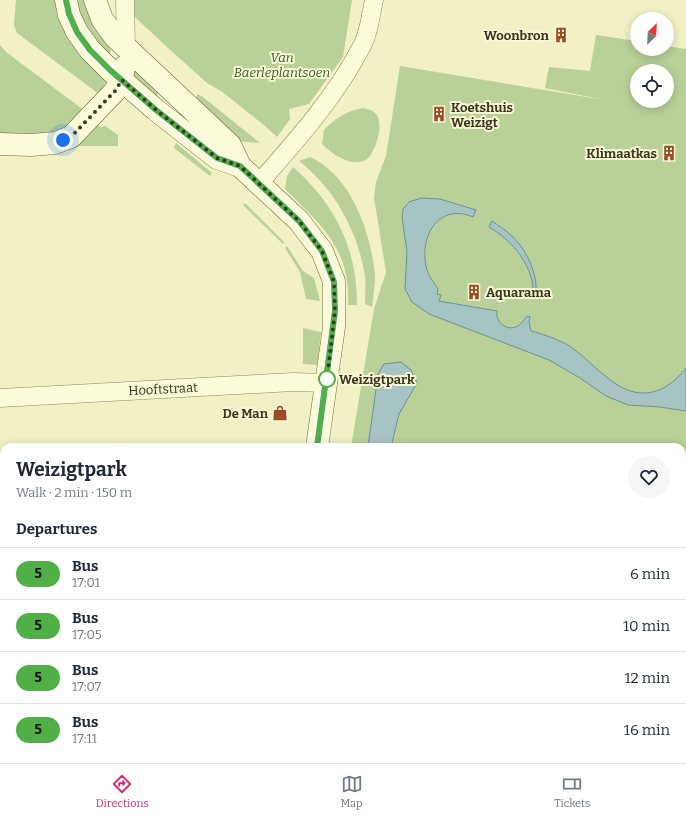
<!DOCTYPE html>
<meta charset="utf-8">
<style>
body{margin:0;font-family:Bitter,serif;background:#f6f6f7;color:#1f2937;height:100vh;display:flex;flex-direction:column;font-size:15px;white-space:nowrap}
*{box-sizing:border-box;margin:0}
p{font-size:13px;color:#747a83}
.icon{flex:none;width:22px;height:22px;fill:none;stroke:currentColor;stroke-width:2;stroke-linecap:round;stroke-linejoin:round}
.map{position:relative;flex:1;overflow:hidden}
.panel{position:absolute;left:0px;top:443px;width:686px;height:320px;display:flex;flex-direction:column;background:#fff;border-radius:12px 12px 0 0;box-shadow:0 2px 10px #0003}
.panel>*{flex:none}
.badge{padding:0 8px;border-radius:13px;font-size:14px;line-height:26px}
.needle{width:26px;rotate:24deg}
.buttons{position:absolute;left:630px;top:12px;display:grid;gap:8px}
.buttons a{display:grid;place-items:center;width:44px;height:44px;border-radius:50%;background:#fff;box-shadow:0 2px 10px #0003;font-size:20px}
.you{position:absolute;width:20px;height:20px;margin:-10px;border:3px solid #fff;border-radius:50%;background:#1a73e8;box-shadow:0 0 0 6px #1a73e833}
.map>.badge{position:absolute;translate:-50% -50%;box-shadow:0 0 0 2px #fff}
h2{padding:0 16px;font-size:15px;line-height:36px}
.round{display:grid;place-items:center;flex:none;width:42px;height:42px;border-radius:21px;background:#f6f6f7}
.head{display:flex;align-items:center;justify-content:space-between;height:68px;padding:0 16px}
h1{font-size:19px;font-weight:700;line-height:30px}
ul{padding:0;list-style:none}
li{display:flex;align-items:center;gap:12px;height:52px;padding:0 16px;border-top:1px solid #e0e1e3}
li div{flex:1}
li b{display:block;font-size:15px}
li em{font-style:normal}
li .badge{min-width:44px;font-weight:700;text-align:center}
.dock{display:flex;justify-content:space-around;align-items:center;height:56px;border-top:1px solid #e0e1e3;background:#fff;font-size:11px;color:#747a83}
.dock a{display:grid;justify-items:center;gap:2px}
.dock .selected{color:#db2777}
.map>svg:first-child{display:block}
.green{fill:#b9d098;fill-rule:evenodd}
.water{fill:#a7c4c4;stroke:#6d9193}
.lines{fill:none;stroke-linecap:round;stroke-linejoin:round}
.street-casing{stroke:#8e855a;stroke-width:19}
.secondary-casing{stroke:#6f663d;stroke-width:23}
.street{stroke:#fbfbda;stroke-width:18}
.secondary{stroke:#fbfbda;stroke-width:22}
.line-casing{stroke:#fff;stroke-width:9}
.line{stroke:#50af46;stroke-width:6}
.walk{stroke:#3d361f;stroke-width:4;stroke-dasharray:0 7.2}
.stop-dot{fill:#fff;stroke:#50af46;stroke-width:2}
.labels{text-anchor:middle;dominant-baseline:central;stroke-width:4;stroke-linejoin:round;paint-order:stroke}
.poi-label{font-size:13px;font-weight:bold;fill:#3d361f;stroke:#f7f8d6;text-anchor:end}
.park-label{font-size:13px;font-style:italic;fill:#3c5a24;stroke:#f7f8d6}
.stop-label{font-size:13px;font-weight:bold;fill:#3d361f;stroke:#f7f8d6;text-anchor:start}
.street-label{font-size:13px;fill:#3d361f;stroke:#f7f8d6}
</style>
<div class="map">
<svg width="686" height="763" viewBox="0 0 686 763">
<rect width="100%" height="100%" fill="#f1f1c5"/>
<path class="green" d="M16,0H56L108,79L99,94L17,33L14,25Z
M73,0H87L111,51L109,54L94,42Z
M132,0H352L343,57L309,104L289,109L290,119L277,137L265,126L221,91L207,83L168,48L135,17Z
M596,35L637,41V49H667V46L686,49V763H302V759H682V447H351L374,309L386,272L374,198L376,182L386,156L400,66L605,100L545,88L549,67L590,71ZM637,71H667V101H637Z
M0,45L6,52L85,111L68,128L52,135L0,137Z
M138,67L161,90L155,97L130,77Z
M198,94L203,97L260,143L237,141L193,101Z
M363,108C367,109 372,110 375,113C385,121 376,152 367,159C353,169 332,154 322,144L324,130C335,118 347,111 363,108Z
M93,122L101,127L105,126L118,135V146H78L73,144Z
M176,143L212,173L210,176L174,148Z
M310,157C352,176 371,233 375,276C375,286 373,297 372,307L365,304C365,295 366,285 365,276C358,232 335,189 299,161Z
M293,167C335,204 357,248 357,305H348C351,249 321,225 285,189L287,176Z
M245,203L284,242L283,244L243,205Z
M287,246L303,271L314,278L320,301L306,299L300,272L285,248Z
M303,328L321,332L317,365L303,364Z"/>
<path class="water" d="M421,198L440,199L476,210L473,217C437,202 418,239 427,270C429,277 435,284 438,289L437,294L441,295L439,301L497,311C495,322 507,332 518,326C522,324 524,319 527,316L530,317L529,322L531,331C543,334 560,340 571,347C588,359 603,377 621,387C647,401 670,389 686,368V411L660,407L628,405L606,396L580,378L549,360L429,314L412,302L405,289L407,252L402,217L403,209L409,202Z
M492,221C499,226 507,231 513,237C527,251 540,277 535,298L533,297C536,268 512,240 489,227Z
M401,362L411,370L417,383L399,414L391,447H368L378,374L384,364Z
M320,759H359L358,763H319Z"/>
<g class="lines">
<g class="street-casing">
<path id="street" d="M125,0L126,48
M259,183C297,140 337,95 363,44C369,32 371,14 374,0
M0,398L293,382L327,383
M0,556H4
M0,713H4"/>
</g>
<g class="secondary-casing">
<path id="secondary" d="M66,0L69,15L77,32L90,50L110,70L156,110L217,158L240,166
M95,0L102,19L115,37L230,145L240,166L299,221L322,251L334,281V327L317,447
M0,144L31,145L55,143L71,137L115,91L122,80L124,67
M269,763L270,759"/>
</g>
<use href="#street" class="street"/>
<use href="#secondary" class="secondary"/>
</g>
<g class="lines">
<g class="line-casing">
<path id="line" d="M66,0L69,14L77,32L90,50L110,70L156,110L217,158L240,166L299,221L322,251L334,282L335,311L317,447"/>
</g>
<use href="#line" class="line"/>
<path class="walk" d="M63,140L71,137L115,91L122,80L156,110L217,158L240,166L299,221L322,251L334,282L335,311L327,379"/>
</g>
<defs>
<g id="building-bare" transform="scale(1.2)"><path d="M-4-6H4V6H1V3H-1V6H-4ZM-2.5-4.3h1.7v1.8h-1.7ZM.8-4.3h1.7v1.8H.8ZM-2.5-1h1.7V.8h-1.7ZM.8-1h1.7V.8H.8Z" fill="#a04a26" stroke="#f7f8d6" stroke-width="2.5" paint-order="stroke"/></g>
<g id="shop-bare" transform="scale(1.2)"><path d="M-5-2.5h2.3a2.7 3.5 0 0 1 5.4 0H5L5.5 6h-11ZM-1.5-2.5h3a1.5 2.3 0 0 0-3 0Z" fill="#a04a26" stroke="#f7f8d6" stroke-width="2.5" paint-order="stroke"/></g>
</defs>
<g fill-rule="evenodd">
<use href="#building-bare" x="561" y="35"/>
<use href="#building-bare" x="439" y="114"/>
<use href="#building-bare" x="669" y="153"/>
<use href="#building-bare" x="474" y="292"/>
<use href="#shop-bare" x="280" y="413"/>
</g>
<circle class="stop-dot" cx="327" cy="379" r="8"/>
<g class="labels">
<g class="poi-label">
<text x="549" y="35">Woonbron</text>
<text x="451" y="107" text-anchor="start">Koetshuis<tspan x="451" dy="15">Weizigt</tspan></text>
<text x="657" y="153">Klimaatkas</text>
<text x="486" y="292" text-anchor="start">Aquarama</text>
<text x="268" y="413">De Man</text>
</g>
<g class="park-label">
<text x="282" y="57">Van<tspan x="282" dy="15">Baerleplantsoen</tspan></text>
</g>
<g class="stop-label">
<text x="339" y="379">Weizigtpark</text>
</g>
<g class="street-label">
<text transform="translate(163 389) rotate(-3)">Hooftstraat</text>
</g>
</g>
</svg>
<div class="buttons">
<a><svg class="needle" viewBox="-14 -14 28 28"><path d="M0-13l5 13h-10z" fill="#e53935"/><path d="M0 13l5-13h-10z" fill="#747a83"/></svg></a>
<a><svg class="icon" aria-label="locate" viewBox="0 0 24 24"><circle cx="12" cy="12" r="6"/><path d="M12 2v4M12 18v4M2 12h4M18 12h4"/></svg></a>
</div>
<div class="you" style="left:63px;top:140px"></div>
<section class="panel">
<div class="head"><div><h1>Weizigtpark</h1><p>Walk · 2 min · 150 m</p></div><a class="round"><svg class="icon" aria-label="heart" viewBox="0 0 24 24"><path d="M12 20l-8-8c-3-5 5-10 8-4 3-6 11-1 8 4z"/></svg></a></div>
<h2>Departures</h2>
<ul>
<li><span class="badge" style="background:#50af46;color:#111">5</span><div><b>Bus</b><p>17:01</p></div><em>6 min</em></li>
<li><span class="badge" style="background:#50af46;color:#111">5</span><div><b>Bus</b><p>17:05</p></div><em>10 min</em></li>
<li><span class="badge" style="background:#50af46;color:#111">5</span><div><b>Bus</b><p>17:07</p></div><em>12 min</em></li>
<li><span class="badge" style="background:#50af46;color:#111">5</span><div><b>Bus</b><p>17:11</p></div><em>16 min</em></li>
</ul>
</section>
</div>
<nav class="dock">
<a class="selected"><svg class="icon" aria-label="directions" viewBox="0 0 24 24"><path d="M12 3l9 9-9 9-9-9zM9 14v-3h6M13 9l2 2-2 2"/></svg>Directions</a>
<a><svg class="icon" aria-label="map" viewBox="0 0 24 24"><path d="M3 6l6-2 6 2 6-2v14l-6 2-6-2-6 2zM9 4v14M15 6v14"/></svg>Map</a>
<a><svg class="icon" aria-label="tickets" viewBox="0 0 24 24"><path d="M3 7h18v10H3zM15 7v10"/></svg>Tickets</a>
</nav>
